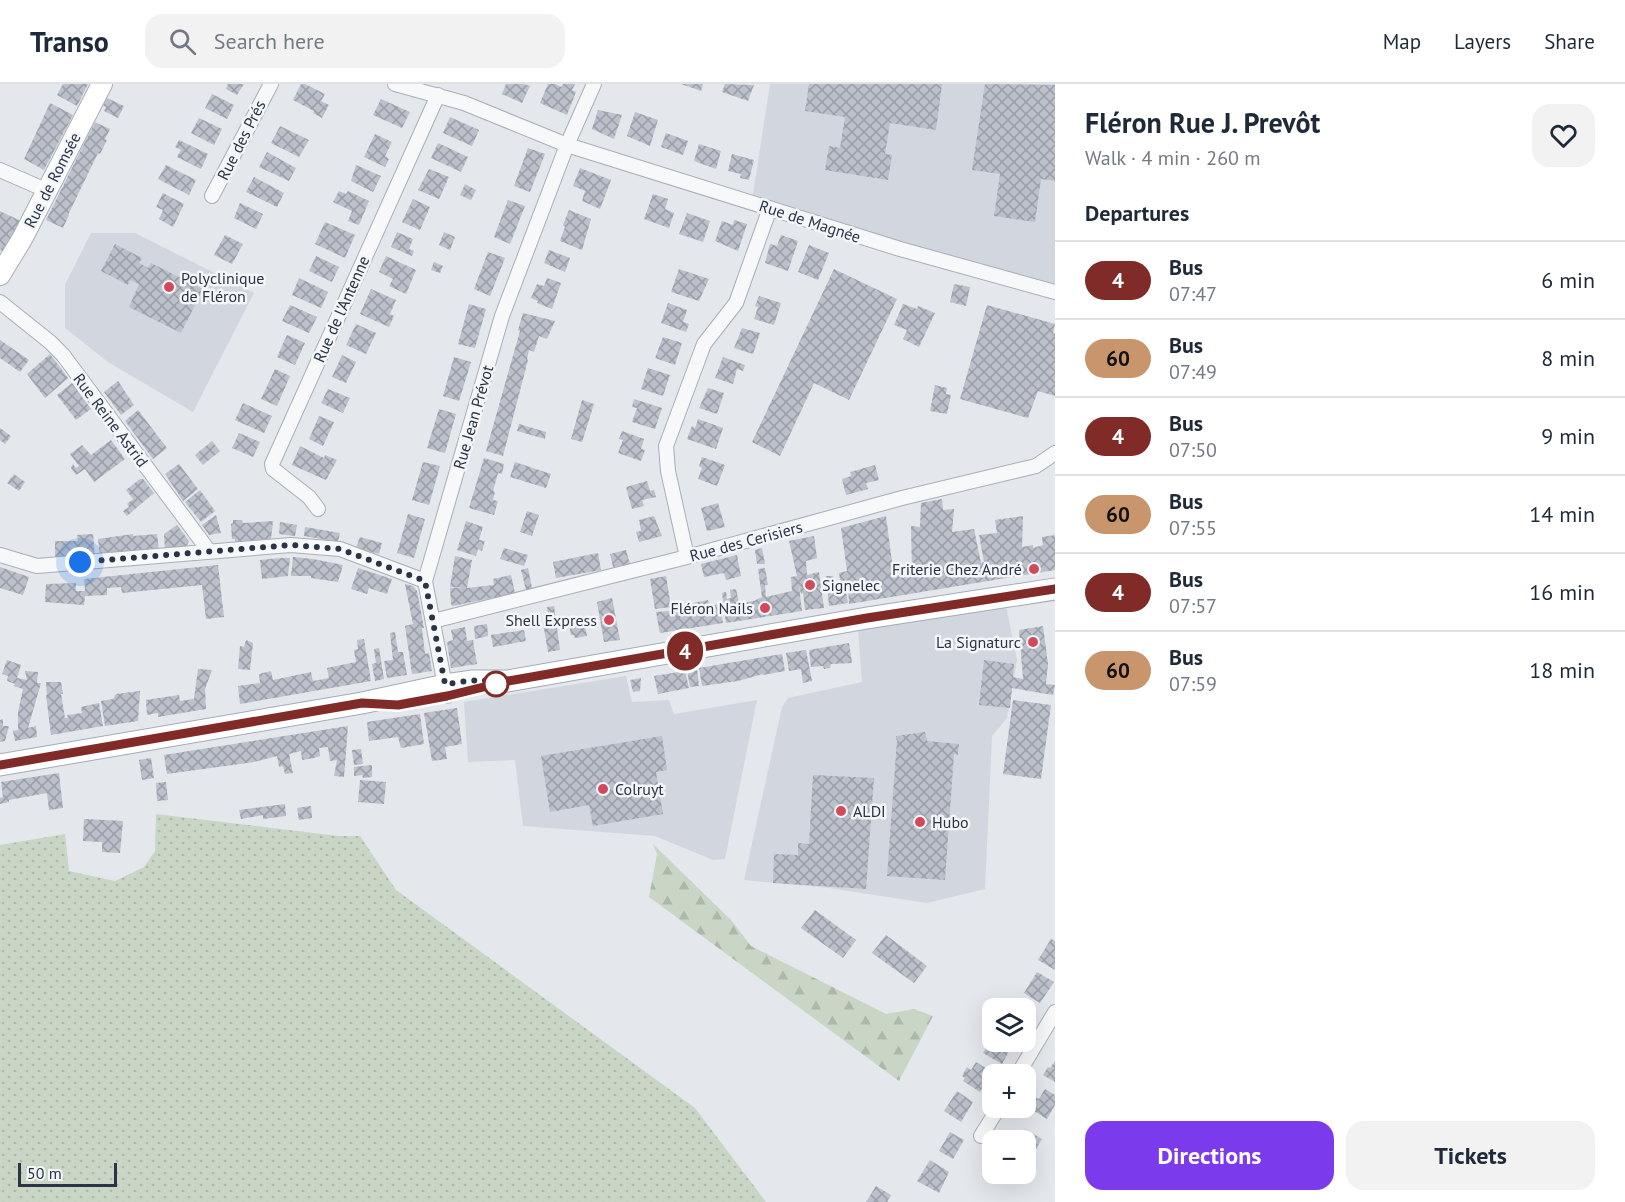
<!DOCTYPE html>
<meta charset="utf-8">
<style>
body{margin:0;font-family:"PT Sans",sans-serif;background:#f2f2f3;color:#1f2937;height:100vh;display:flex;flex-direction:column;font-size:22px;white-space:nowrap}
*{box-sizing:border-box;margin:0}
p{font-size:20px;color:#747a83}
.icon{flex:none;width:33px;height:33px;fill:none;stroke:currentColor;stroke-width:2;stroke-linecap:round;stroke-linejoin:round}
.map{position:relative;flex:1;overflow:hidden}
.drawer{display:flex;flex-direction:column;background:#fff;width:570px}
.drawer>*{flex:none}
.badge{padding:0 12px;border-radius:20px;font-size:21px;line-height:39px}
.controls{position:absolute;left:982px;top:914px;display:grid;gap:12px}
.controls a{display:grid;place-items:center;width:54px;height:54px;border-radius:12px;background:#fff;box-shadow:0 6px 24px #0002;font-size:30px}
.scale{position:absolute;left:18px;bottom:15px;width:99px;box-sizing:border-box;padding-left:6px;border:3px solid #2b3445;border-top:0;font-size:16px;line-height:21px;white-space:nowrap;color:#2b3445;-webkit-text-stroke:4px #f4f6f9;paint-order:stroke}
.you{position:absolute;width:30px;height:30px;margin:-15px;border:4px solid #fff;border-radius:50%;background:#1a73e8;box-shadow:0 0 0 9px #1a73e833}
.map>.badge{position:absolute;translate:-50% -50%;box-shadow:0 0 0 3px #fff}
h2{padding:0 30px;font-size:22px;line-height:54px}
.round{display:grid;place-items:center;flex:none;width:63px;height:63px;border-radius:18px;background:#f2f2f3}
.summary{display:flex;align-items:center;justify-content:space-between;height:102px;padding:0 30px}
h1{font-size:28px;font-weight:700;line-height:45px}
.cta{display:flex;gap:12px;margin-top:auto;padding:12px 30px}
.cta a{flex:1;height:69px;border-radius:18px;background:#7c3aed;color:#fff;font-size:24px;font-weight:700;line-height:69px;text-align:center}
.cta a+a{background:#f2f2f3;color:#1f2937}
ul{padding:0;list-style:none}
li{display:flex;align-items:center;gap:18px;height:78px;padding:0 30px;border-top:2px solid #e0e1e3}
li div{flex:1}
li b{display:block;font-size:22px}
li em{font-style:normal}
li .badge{min-width:66px;font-weight:700;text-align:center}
header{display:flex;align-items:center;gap:36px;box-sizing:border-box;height:84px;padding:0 30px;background:#fff;border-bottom:2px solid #e0e1e3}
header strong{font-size:28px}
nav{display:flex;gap:33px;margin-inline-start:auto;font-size:21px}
.search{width:420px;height:54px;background:#f2f2f3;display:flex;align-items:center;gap:15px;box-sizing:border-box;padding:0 21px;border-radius:18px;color:#747a83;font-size:22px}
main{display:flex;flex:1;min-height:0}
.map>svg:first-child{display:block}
.built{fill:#d2d6de}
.grass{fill:url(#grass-dots)}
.forest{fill:url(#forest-firs)}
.building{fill:url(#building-cross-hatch)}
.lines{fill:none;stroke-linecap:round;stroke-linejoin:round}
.street-casing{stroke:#a9aeb7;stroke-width:16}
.secondary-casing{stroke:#a9aeb7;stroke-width:22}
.primary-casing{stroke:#a3abb8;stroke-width:23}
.street{stroke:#f7f8fa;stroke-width:14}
.secondary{stroke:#fff;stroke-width:20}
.primary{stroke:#fff;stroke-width:21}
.line-casing{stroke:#fff;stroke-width:14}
.line{stroke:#812b29;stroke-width:9}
.walk{stroke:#2b3445;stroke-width:6;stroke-dasharray:0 10.8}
.poi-dot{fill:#d1495b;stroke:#f4f6f9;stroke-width:2}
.stop-dot{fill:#fff;stroke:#812b29;stroke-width:3}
.labels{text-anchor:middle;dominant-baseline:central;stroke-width:5;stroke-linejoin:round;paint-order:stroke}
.street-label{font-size:16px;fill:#2b3445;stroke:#f4f6f9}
.poi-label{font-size:16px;fill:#2b3445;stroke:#f4f6f9;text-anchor:start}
</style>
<header>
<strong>Transo</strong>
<div class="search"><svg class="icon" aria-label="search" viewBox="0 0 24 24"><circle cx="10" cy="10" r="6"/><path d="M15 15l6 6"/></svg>Search here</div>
<nav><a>Map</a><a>Layers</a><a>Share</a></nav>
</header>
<main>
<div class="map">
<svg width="1055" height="1118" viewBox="0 0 1055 1118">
<defs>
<pattern id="grass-dots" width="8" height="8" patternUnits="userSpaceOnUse" patternTransform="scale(1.5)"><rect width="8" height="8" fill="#c9d6c5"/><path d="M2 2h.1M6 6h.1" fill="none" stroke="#adb8ab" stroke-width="1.8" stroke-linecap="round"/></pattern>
<pattern id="forest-firs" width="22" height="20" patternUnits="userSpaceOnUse" patternTransform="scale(1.5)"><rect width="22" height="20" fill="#c9d6c5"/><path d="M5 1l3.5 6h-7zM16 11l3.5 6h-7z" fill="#adb8ab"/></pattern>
<pattern id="building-cross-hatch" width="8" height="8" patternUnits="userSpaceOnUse" patternTransform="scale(1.5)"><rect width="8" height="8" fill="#bbc0ca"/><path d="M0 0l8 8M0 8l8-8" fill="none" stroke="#989da6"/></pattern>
</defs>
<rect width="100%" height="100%" fill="#e4e7ec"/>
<path class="built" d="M770,0H1055V216L751,123Z
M91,149H135L254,209L193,328L108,278L65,244V201Z
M1006,522L1017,576L1007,634L992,652L985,805L927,819L829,804L744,796L782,623L788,614L862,598L858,546Z
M626,592L632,618L669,616L674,630L757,616L725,775L713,776L655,752L523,742L515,676L468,678L464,618Z"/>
<path class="grass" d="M156,730L338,752H360L396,806L695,1024L766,1118H0V761L65,750L69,787L115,797L144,783L155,767Z"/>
<path class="forest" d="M653,760L731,836L751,862L886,930L914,925L933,932L899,997L649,813L657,770Z"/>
<path class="building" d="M63,0H88L77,22L57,11Z
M228,0H244L237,11L226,5Z
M301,0H305L325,10L321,17L329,21L322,34L313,29L314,27L293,16Z
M506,0H524L530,2L522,19L502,10Z
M548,0H555L562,3L563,0H575L572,6L576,8L567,31L540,19Z
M681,0H703L701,7Z
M725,0L754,1L748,17L722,8Z
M809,0H942L936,46L890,39L885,70L892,71L888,96L825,86L829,62L840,64L845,33L805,27Z
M985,0L1055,1V97L1041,95L1035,138L994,132L1000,90L972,86Z
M212,10L234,21L227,35L205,24Z
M107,14L124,22L118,34L104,27L106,23L103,22Z
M381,15L410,28L402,44L373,31Z
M50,19L73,31L44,86L24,75Z
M598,26L622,31L614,55L592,45Z
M635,28L658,36L650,62L627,52Z
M450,33L479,46L472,62L443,49Z
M199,34L222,45L214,61L191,49Z
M95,38L110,45L105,55L107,56L100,70L98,69L68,131H69L63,144L46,136Z
M280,42L309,56L299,73L271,59Z
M666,49L688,57L683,71L661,63Z
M375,50L392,58L385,72L389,75L385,83L364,73Z
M179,56L208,70L201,85L177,73L181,66L175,63Z
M438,59L468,73L461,88L431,74Z
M699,60L721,67L716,85L694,77Z
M528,64L545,70L530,108L514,102Z
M267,68L296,84L289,97L259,83Z
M732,70L754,76L749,96L740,94L741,90L728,87Z
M166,81L196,96L189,111L158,95Z
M356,81L381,92L373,108L351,97Z
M580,84L611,96L600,125L582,117L585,107L573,102Z
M429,85L449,93L439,115L418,106Z
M254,93L284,109L277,123L246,108Z
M465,100L476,106L471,116L460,111Z
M339,107L346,110L348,107L369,117L359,141L348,137L352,127L333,118Z
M163,109L184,120L173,143L159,135L163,126L156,123Z
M653,110L668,115L665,125L674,129L669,144L644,135Z
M413,115L430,123L420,146L402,138Z
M508,116L525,122L510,160L494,153Z
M240,119L263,130L256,145L234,134Z
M569,126L591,135L582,166L560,157L565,143L563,141Z
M0,127L21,137L5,168L0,166Z
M687,129L710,137L703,158L679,150Z
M734,136L747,140L738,167L715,157L722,137L733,141Z
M325,138L355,151L345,174L315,160Z
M397,148L413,155L409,165L414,167L412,172L391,163Z
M444,148L455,153L450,166L439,161Z
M225,151L243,160L232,180L214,171Z
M781,151L798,157L788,187L765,179L770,160L777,162Z
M115,160L142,174L139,179L148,184L151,179L203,205L181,249L129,223L139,200L130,196L128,201L101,187Z
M809,161L829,169L818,196L798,188Z
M549,166L570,174L565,188L544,179Z
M488,168L505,174L490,212L474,205Z
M316,172L339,183L332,198L309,187Z
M386,172L416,186L406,210L389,202L393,195L379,188Z
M434,178L443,182L440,189L431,186Z
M679,185L709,195L699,217L671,208Z
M834,185L897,215L849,316L814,299L780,372L752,358Z
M299,194L328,208L321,224L292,211Z
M547,194L561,199L552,225L537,219L538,217L531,214L537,200L544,202Z
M954,200L970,203L966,222L950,218Z
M371,205L396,216L390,230L394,232L389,243L360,230Z
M759,212L781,219L774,241L754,235L758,223L755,222Z
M668,219L687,226L683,238L689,240L686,248L661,239Z
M469,220L486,225L475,264L458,260Z
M903,220L917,225L918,222L935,229L919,263L903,255L907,246L894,241Z
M290,221L317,233L309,249L282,237Z
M987,221L1055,240L1053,249L1055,250V312L1038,307L1028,334L960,315Z
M523,229L555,237L547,255L539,252L534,268L529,266L527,275L528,276L503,372L486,367L520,247L518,246Z
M356,240L376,249L366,270L346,261Z
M742,244L760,249L753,270L734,264Z
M287,251L305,259L295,281L277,273Z
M663,253L682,259L675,281L655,274Z
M0,256L29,276L20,288L0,274Z
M50,270L68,294L45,314L27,290Z
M342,271L356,278L346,299L332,293Z
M454,273L471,278L459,317L443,312Z
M723,273L745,281L743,287L737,285L733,300L715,294Z
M648,284L670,291L663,312L641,305Z
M275,285L290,292L277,322L261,315Z
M118,297L134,321L121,331L104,308Z
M72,299L91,325L76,336L57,311Z
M935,301L947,304L946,310L951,311L947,330L930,327Z
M708,304L724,309L717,330L699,324Z
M328,305L350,314L343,329L321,319Z
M634,315L662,324L655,345L632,338L637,324L632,323Z
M582,316L594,320L582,358L571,355Z
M243,319L272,332L264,349L235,336Z
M439,325L456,330L445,369L427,364Z
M138,326L167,364L153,375L125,337Z
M319,332L334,338L323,362L309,355Z
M698,335L723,344L716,365L687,355L692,342L695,344Z
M519,340L546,348L545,355L517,347Z
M0,344L11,352L5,360L0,356Z
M622,347L644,355L641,365L645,366L641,377L618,369L623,356L619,355Z
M239,349L260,358L253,373L232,364Z
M111,356L125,375L94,398L85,385L76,391L71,384L73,380L76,384L79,382L70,370L82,361L91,371Z
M212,357L220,367L203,381L195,371Z
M300,362L324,374L325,371L337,376L326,396L292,381Z
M702,373L725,381L717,402L698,395L702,384L699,382Z
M484,374L504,380L502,390L498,389L493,407L495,408L493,416L498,417L494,431L469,424Z
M423,378L440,382L429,421L412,416Z
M515,378L551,390L546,404L510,393Z
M179,380L198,405L183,417L165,390Z
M875,381L879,396L866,399L868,405L846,411L842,395L851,392L850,388Z
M14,390L25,398L19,407L7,399Z
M140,395H143L154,409L127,432L123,427L129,423L127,420L133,415L126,406Z
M647,397L650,407L654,406L656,413L642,416L644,422L632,425L626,403Z
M200,406L215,427L201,438L185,418Z
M942,415L943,426L954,425L952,448L974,445L981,479L984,478L979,451L997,449L995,436L1023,432L1022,463L1033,461V464L1043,461L1042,453L1055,451V486L849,520L848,501L845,502L848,519L829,522L826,492H833L835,503L841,502L839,489L847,487L841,444L886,432L892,478L896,492L912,488L911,442L920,443L921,419Z
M718,419L725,443L707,447L701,424Z
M527,427L539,431L532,452L520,448Z
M408,430L425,435L414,474L397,469Z
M216,431L221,449L209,451L202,441Z
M654,432L662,452L639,458L636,448L641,447L639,436Z
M233,436H242L243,439L273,437L271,455L235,458V455H232L231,440L233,439Z
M466,437L483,443L479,456L485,457L482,467L478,465L476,472L457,466Z
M280,438L297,441L295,452L279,450Z
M177,441L189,457L186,464L165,466L164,450Z
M305,443L340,449L338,458L304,452Z
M93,450L95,474L55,475V457H78L77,451Z
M133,450V452L157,450L159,467L100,473L98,455Z
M814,452L817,474L806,477L807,491L819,488L824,524L805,526L803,509L801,510L799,502L802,527L726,539L722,509L726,508L727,515L731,514L730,506L736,505L739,519L754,517L762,513L758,485L765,484L768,501H765L766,513L792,507L791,493L797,492L789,457Z
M360,453L382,459L379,470L356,464Z
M504,464L528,471L524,482L500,475Z
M762,464L765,480H757L755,466Z
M626,466L630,480L613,483L610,470Z
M598,469L601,486L556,494L553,478Z
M737,471L741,492L726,496L724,489L704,493L701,480Z
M455,472L472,476L467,504L494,501L493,495L511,491L515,509L453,522L451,520L450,504H464L450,503Z
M293,473L313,475L343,481L338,498L311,494V492H291Z
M281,474H290L288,492L262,495L260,476Z
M218,481L224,533L206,535L202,501L122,509L121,503L107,504V511L85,512L84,521L45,518L46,500L76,499V507H85L84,495Z
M0,483L29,493L23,511L0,504Z
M358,484L392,495L387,510L369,504L367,510L351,505Z
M528,484L532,504L526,506L521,486Z
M666,492L671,523L655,525L650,495Z
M405,500L413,502L417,507L424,544H422L425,570L429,569L432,587L412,590L405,542L413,540Z
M612,514L620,556L604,558L597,518Z
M708,516L710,522L720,520L723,539L660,549L656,528L669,527L679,522Z
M554,522L560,566L548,568L543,539H549L547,523Z
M579,532V536L584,535L587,552L575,554L574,551H571L568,534Z
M487,540L488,552L475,555L474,542Z
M1043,542L1048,580L1046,600L1055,601L1053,611L1012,604L1010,624L979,621L984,576L1014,580L1013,593L1023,595L1019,546Z
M465,543L467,557L473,556L477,580L451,584L447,558L453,556L451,546Z
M524,546L526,557L493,563L491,551Z
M395,548L398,568H403L407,591L387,594L384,577L393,576L390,549Z
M364,555L371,597L240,620L238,602L260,599L259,590L271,587L273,596L311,588L313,597L329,594L327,584L356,578L354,566L358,565L357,556Z
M246,556L253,559L250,586L238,585L240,562L244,563Z
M849,559L852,579L831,580L830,584L824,585L823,582L811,583L809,566Z
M379,564L384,595L375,597L372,580L376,579L374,565Z
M806,566L812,597L803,599L801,585L789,587L786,569Z
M782,570L785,587L763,591V590L738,597L702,602L699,584Z
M7,576L21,581L17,594L27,596L25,587L38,588L37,599H41L28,644L36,642L37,653L15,657L13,647L18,646V628L23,605L14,602L15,600L7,597L8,592L2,590Z
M198,585L212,586L205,605L206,625L158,633V629L147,631L146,616L179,611L180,617L194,615Z
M697,585L699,602L690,603L687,586Z
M685,587L689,604L658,610L654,592Z
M641,594L640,607L633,608L630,596Z
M46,598H61L63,610H61L65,634H68L67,631L82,629L81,623L99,619L103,642L51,651L46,611H47Z
M140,607L138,637L105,642L101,617L113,615L116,610Z
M1013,616L1051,621L1041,695L1003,690Z
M457,624L462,660L445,663L447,675L432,677L424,629Z
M420,630L424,660L401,664L398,653L369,657L367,638Z
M3,635V642H9L5,657L0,658V636Z
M348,642L344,693L334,692L337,676L330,677L328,663L319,664L320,672L314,674L302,676L301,667L289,670L293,689L285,690L283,682L279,683L277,672L254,678L167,690L164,671Z
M925,648L927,657L959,660L958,671L954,670L945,796L887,792L897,656H896V652Z
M662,652L667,686L656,688L663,730L593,742L589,721L550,728L541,672Z
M361,665L363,680L354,681L352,666Z
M151,674L154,694L142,696L139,676Z
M372,681V693L363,694L362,691L354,692V683Z
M59,689L63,724L49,726L47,709L9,716V718L0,720V714L3,713L1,698Z
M813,691L874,694L866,805L773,799L774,770L798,771V759L809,760Z
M360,696L386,698L384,720L358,718Z
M166,698L168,716L157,717L156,699Z
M285,720L286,732L263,735V731L241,735L239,726Z
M311,722L312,734L299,736L297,724Z
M84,735L123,737L120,769L102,768V758L83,757Z
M815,826L856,856L843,874L801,844Z
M886,851L927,882L914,899L872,869Z
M1051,855L1055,857V886L1038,876Z
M1037,888L1054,898L1040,919L1024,909Z
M993,952V957L1014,958L1002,980L983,969Z
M1055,977V998L1043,991L1048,983L1050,984Z
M976,978L992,988L980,1008L963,997L965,994L962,992L967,983L971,986Z
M1045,1005L1055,1011V1021L1047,1035L1026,1022L1031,1011L1039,1015Z
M957,1007L973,1018L961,1038L944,1027Z
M1025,1045L1042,1055L1036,1065L1033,1064L1028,1073L1026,1072V1056H1019Z
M950,1048L964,1056L953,1075L939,1067Z
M930,1076L949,1088L939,1109L917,1097Z
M876,1102L891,1111L887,1118H866Z"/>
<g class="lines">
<g class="street-casing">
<path id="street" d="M395,0L464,19L567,61L900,165L1055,208
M0,86L48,107
M212,112L271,0
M0,218L50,258L63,271L209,467
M318,425L309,413L273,385L272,380L438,11
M0,471L37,482L291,461L340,465L425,497
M687,473L668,387L666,362L704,260L736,219L770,124
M433,537L687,473L902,414L1036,382L1055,369
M447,612L425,497L502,232L567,61L594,0
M1018,990L1055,928
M981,1052L999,1023"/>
</g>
<g class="secondary-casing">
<path id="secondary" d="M0,191L22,155L102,0"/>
</g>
<g class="primary-casing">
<path id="primary" d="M0,681L362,619L445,601L473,597H508L867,534L1055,505"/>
</g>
<use href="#street" class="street"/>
<use href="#secondary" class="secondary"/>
<use href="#primary" class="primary"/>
</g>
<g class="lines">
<g class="line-casing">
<path id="line" d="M0,681L362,619L398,621L447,612L508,597L867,534L1055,505"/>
</g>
<use href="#line" class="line"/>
<path class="walk" d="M80,478L291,461L340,465L425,497L445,600C460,599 483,592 496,600"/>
</g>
<g class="poi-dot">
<circle cx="169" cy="203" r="6"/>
<circle cx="1034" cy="485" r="6"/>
<circle cx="810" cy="501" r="6"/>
<circle cx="765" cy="524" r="6"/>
<circle cx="609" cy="536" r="6"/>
<circle cx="1033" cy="558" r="6"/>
<circle cx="603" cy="705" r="6"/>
<circle cx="841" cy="727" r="6"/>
<circle cx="920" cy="738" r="6"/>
</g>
<circle class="stop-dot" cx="496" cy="600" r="12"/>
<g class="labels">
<g class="street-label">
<text transform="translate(241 56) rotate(-63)">Rue des Prés</text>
<text transform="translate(52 96) rotate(-63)">Rue de Romsée</text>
<text transform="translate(810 137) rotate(18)">Rue de Magnée</text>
<text transform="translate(341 225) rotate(-66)">Rue de l'Antenne</text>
<text transform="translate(473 333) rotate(-74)">Rue Jean Prévot</text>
<text transform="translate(111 336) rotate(53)">Rue Reine Astrid</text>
<text transform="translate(746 457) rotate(-15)">Rue des Cerisiers</text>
</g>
<g class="poi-label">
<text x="181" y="194">Polyclinique<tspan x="181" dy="18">de Fléron</tspan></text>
<text x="1022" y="485" text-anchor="end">Friterie Chez André</text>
<text x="822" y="501">Signelec</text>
<text x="753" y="524" text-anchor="end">Fléron Nails</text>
<text x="597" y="536" text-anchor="end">Shell Express</text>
<text x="1021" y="558" text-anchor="end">La Signaturc</text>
<text x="615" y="705">Colruyt</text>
<text x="853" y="727">ALDI</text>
<text x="932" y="738">Hubo</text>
</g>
</g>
</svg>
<div class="controls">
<a><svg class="icon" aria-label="layers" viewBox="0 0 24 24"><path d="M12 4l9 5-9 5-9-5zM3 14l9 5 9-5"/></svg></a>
<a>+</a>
<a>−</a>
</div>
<div class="scale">50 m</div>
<div class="you" style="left:80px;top:478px"></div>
<b class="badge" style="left:685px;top:567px;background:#812b29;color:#fff">4</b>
</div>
<section class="drawer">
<div class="summary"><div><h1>Fléron Rue J. Prevôt</h1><p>Walk · 4 min · 260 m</p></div><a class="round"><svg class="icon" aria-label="heart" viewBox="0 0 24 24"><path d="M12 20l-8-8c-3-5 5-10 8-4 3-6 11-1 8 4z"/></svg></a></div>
<h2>Departures</h2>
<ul>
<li><span class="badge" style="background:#812b29;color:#fff">4</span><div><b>Bus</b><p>07:47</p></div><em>6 min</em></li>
<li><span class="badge" style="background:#c9956d;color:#111">60</span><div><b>Bus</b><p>07:49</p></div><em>8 min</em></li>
<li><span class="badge" style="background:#812b29;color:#fff">4</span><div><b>Bus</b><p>07:50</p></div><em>9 min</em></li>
<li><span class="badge" style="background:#c9956d;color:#111">60</span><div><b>Bus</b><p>07:55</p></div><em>14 min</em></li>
<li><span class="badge" style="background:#812b29;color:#fff">4</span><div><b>Bus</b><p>07:57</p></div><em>16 min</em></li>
<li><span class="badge" style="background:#c9956d;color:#111">60</span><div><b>Bus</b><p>07:59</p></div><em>18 min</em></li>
</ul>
<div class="cta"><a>Directions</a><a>Tickets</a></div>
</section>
</main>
